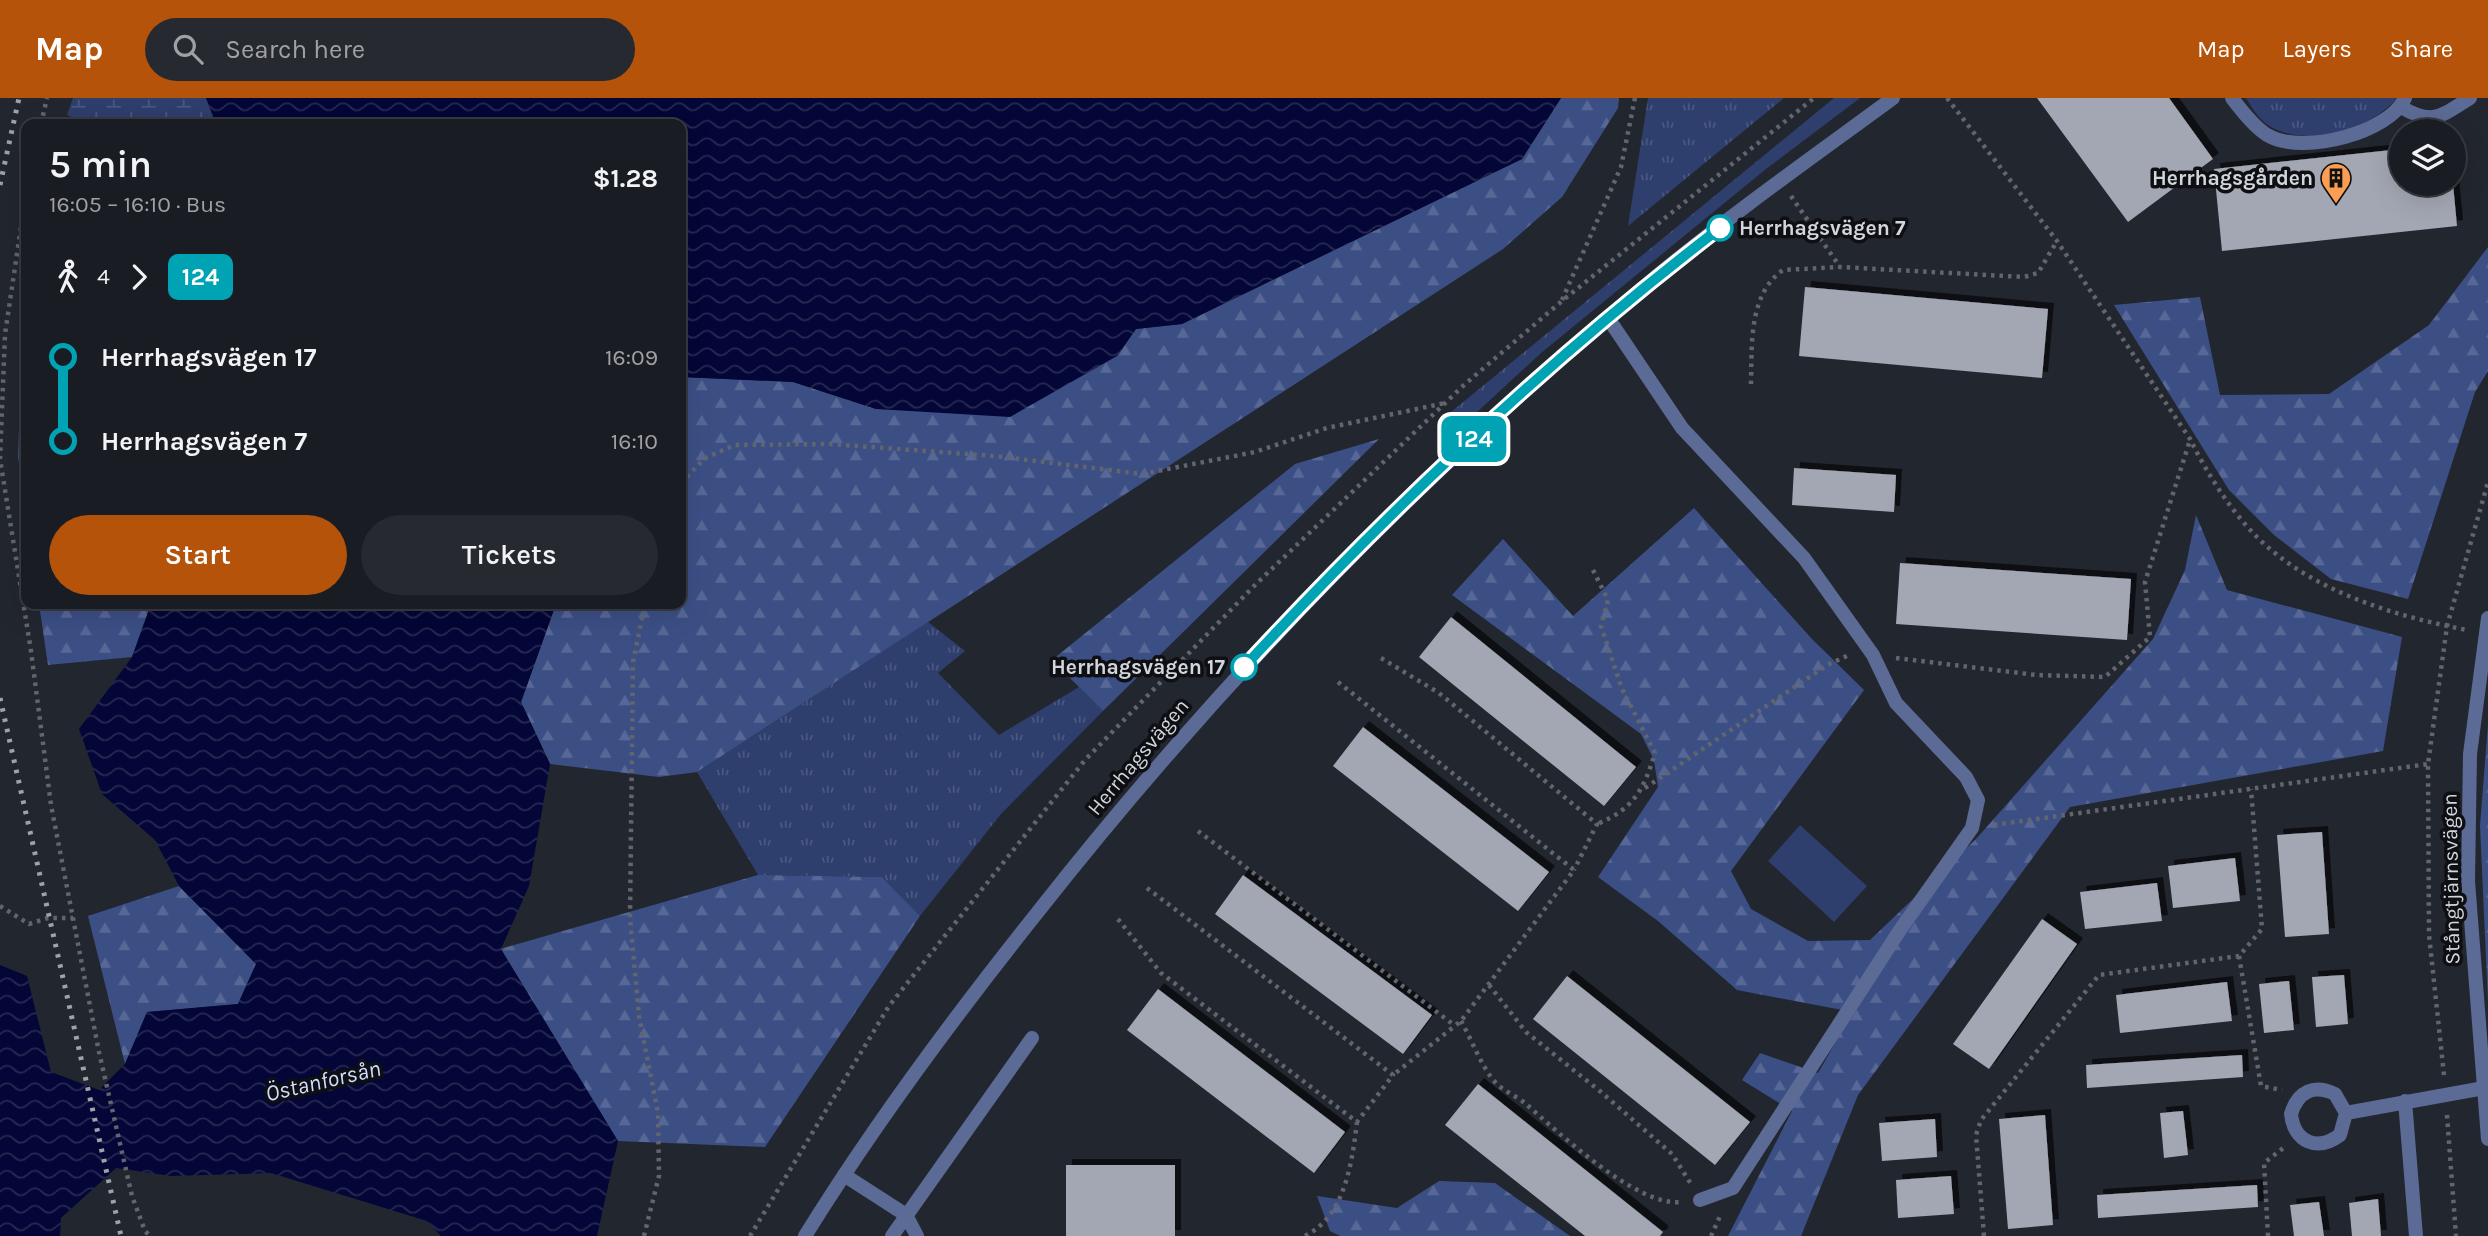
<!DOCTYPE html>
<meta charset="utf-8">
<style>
body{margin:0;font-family:Karla,sans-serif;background:#272930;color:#f1f3f6;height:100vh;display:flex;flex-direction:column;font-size:26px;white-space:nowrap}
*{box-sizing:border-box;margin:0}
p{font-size:23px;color:#9fa1a6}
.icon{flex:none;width:38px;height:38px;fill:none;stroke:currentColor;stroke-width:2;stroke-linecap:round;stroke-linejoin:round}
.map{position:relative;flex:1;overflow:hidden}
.sheet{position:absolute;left:21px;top:21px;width:665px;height:490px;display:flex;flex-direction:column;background:#1a1c23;border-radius:14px;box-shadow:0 7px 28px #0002,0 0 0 2px #383a41}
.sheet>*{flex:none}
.badge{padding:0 14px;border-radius:10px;font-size:24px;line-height:46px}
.fabs{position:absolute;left:2389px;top:21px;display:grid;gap:14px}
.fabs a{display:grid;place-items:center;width:77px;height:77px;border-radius:50%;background:#1a1c23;box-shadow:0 7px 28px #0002,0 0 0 2px #383a41;font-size:35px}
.map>.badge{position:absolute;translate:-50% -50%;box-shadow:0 0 0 4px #fff}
.legs{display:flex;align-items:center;gap:10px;height:77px;padding:0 28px;font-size:23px}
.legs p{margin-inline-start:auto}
.head{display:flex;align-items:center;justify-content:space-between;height:119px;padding:0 28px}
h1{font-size:38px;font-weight:600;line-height:52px}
.primary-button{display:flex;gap:14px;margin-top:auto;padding:14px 28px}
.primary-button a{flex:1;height:80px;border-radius:42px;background:#b45309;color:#fff;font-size:28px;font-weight:600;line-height:80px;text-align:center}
.primary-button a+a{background:#272930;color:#f1f3f6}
ul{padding:0 28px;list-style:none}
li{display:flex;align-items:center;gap:24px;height:84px;font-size:26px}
li i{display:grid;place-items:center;width:10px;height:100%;margin:0 9px;background:currentColor}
li i::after{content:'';width:18px;height:18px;margin:-9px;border:5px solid;border-radius:50%;background:#1a1c23}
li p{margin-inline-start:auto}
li:first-child i{background:linear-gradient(#0000 50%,currentColor 0)}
li:last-child i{background:linear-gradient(currentColor 50%,#0000 0)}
header{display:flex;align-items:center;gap:42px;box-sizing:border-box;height:98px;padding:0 35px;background:#b45309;color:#fff}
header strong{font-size:33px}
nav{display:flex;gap:38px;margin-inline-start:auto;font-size:24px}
.search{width:490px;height:63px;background:#272930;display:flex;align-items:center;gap:18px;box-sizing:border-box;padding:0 24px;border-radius:38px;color:#9fa1a6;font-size:26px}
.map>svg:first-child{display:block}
.grass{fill:url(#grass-tufts)}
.forest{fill:url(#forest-firs)}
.wetland{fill:url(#wetland-marsh)}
.park{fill:#2e3e6d}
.water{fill:url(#water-waves)}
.building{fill:#a2a7b3;filter:url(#shadow)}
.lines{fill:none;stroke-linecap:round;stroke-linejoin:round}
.path{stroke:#62656d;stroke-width:4.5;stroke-dasharray:3.5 5;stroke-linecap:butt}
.service{stroke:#5b6b95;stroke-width:14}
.minor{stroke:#5b6b95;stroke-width:14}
.tertiary{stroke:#5b6b95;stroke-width:14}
.rail{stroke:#9ea2a9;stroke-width:5;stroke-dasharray:3.5 7;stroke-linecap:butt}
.line-1-casing{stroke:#fff;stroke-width:16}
.line-1{stroke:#00a3b4;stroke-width:10}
.stop-1-dot{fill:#fff;stroke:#00a3b4;stroke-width:3.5}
.labels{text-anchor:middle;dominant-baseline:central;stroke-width:7;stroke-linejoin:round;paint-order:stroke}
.poi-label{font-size:21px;font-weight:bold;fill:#d2d5db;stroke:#0d0f13;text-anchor:end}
.stop-label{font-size:21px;font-weight:bold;fill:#d2d5db;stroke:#0d0f13;text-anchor:start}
.street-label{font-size:21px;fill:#d2d5db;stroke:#0d0f13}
.water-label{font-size:23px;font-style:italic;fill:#cfddff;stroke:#0d0f13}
</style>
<header>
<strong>Map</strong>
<div class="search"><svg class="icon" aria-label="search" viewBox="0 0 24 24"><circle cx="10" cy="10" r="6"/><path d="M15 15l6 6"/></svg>Search here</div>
<nav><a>Map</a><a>Layers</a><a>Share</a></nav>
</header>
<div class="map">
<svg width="2488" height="1138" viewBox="0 0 2488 1138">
<defs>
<pattern id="grass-tufts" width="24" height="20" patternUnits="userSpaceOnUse" patternTransform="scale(1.75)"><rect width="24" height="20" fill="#2e3e6d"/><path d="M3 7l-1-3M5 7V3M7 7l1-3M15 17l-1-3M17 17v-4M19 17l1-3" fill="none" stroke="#4b5981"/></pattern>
<pattern id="forest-firs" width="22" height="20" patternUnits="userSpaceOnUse" patternTransform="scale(1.75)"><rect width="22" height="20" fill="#3c4f85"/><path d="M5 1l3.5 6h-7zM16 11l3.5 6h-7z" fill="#576796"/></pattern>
<pattern id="wetland-marsh" width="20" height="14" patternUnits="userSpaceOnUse" patternTransform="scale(1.75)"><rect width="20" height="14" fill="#2e3e6d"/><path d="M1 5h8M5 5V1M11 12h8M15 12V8" fill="none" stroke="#4b5981"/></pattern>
<pattern id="water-waves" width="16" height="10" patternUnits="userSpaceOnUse" patternTransform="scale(1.75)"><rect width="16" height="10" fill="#030636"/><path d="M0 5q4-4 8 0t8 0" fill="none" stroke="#272952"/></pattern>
<filter id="shadow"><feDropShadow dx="6" dy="-6" stdDeviation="0" flood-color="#0009"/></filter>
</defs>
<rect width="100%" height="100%" fill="#22262f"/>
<path class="grass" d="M1648,0H1784L1628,128Z
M1834,0H1860L1766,71L1541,255L1475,316L1457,347L1448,355L1437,334L1451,314Z
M2246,0H2397C2370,32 2309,50 2271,29C2259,22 2253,11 2246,0Z
M928,524L965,553L938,575L999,637L1079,589L1103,613L1001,716L920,818L882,779L758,777L697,674Z"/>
<path class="forest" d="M1561,0H1619L1618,10L1562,99L1503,151L697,674L659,679L550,666L521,604L556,506H681V279L793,284L876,311L1117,258L1136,231L1182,226L1522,61Z
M2488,149V273L2475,294L2408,501L2331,481L2274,437L2229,392L2114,207L2200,199L2220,297L2329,296L2429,227Z
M26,207V417L18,358L23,223Z
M1379,341L1103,613L1052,562L1295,366Z
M1694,410L1811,540L1864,592L1731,773L1751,811L1808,843L1870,842L1976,741L2153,541L2185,472L2196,417L2227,492L2402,539L2383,653L2070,709L1858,997L1801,1138H1728L1792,1013L1742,982L1760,955L1818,975L1853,914L1737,892L1658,823L1598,779L1658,689L1654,662L1641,636L1452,497L1503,441L1573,518Z
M39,506H151L132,559L48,567Z
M2488,626V904L2480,728Z
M758,777L882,779L920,818L765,1049L618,1043L500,851Z
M179,788L256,866L238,906L147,914L125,966L88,818Z
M1439,1083L1495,1085L1570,1138H1340L1330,1133L1317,1098L1397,1110Z"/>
<path class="wetland" d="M73,0H206L216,26H89L67,17Z"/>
<path class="park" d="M1800,727L1867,788L1834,824L1768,763Z"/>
<path class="water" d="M206,0H1561L1522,61L1182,226L1136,231L1117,258L1010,319L876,311L793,284L681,279V26H216Z
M151,506H556L521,604L550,666L529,788L501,851L618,1043L597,1138H441L427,1123L271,1075L171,1078L116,1070L61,1120L60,1138H0V867L27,878L51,974L99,992L125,966L147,914L238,906L256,866L179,788L155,742L102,696L79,631L132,559Z"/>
<path class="building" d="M2037,0H2169L2213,61L2128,124Z
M2401,51V86H2453L2457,128L2222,153L2214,71Z
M1805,189L2048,211L2042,280L1799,258Z
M1794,370L1896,377L1894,414L1792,407Z
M1900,465L2131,481L2127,542L1896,526Z
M1451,519L1636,669L1604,708L1419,559Z
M1363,629L1549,774L1518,813L1333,668Z
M2322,734L2329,836L2285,839L2277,737Z
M2235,760L2240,803L2173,810L2168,768Z
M1243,777L1432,917L1403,956L1215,816Z
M2157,785L2162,823L2085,831L2080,794Z
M2042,821L2077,846L1989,971L1953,946Z
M2344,877L2348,926L2316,929L2312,879Z
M1567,878L1750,1024L1715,1067L1533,921Z
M2289,883L2294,932L2264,935L2259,886Z
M2227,884L2232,923L2120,935L2116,897Z
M1158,891L1345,1034L1314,1075L1127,932Z
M2242,957L2243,979L2087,990L2086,967Z
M1478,986L1663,1134L1660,1138H1585L1445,1027Z
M2183,1013L2188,1057L2164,1060L2160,1015Z
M2045,1017L2053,1127L2008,1131L1999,1021Z
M1935,1021L1937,1059L1882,1063L1879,1025Z
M1066,1067H1175V1138H1066Z
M1951,1078L1954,1116L1898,1120L1896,1082Z
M2257,1087L2258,1109L2098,1120L2097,1097Z
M2378,1101L2381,1138H2352L2349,1105Z
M2319,1104L2324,1138H2294L2290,1107Z"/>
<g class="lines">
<path class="path" d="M1947,0L2057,143L2190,341C2207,375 2230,412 2257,439C2311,493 2394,518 2467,532
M41,26L47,0
M26,96L5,236L0,361L31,553L51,707L99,954L132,1098L145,1133L150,1138
M1791,98L1840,169
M1562,202L1621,69L1635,0
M1751,286C1752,249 1748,196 1783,172L1840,169L2024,179L2038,175L2057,143
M681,385L705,360L735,347L830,346L995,358L1142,376L1255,354L1327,330L1445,305
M1593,472L1608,502L1601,528L1622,591L1655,655C1644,691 1634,711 1597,726
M1381,560L1439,595L1597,726L1574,772
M1896,560L2036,577L2105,579L2150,539L2145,484L2190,342
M1338,584L1574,772L1461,923L1393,977
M1645,690L1827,567L1849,557
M1994,727L2428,666
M1198,733L1454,927
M0,808L29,826L48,820H73
M1118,821L1161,875L1357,1024L1393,977L1147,790
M2239,858L2261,988L2282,992
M1489,887L1526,934L1601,994L1672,1056L1691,1086
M1461,923C1472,942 1481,968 1495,984C1503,993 1517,998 1526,1006C1558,1034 1638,1110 1682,1104
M2444,977L2429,837L2428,666L2447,528L2488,384
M2447,1017L2456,1138
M644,1138L659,1078L658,1015L639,918L630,820L633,564L645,506
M750,1138L889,908L1085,662L1256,486L1464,287L1562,203L1814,0
M1305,1138C1345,1118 1352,1065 1357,1024
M1711,1138L1721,1116
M1984,1138L1976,1037L1981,1022L2099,877L2239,858L2262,831L2251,691
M2268,1138L2264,1065L2286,1048"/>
<path class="service" d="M2232,0C2241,12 2257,33 2271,39C2305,56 2389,35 2405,0
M2401,9C2433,28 2441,18 2470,0
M1608,220L1682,330L1804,460L1873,557L1896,605L1966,679L1978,702L1972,730L1900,832L1733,1090L1700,1102
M844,1077L906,1117L917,1138
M892,1138L1032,940"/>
<path class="minor" d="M2405,1003L2416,1138
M2346,1015L2335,996C2314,986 2298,993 2291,1016C2294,1044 2317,1054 2340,1037L2346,1015L2484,990"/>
<path class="tertiary" d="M2488,520L2470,656L2468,783L2488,1041
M805,1138C875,1025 954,919 1037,815C1221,581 1429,368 1658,177C1733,115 1814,58 1893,0"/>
<path class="rail" d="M0,87L19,0
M0,600L121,1138"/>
</g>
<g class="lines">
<g class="line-1-casing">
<path id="line-1" d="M1244,569C1390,411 1549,261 1720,130"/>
</g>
<use href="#line-1" class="line-1"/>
</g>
<defs>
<g id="building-pin" transform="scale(1.575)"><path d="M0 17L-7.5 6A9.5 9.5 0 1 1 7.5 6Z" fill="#fb9e51" stroke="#0d0f13"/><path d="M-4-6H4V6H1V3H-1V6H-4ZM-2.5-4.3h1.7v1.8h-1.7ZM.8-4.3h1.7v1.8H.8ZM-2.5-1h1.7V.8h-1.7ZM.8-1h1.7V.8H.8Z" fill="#111"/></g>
</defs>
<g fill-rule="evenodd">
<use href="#building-pin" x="2336" y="80"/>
</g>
<g class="stop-1-dot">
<circle cx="1720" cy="130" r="12"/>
<circle cx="1244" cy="569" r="12"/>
</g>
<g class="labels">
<g class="poi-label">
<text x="2313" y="80">Herrhagsgården</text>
</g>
<g class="stop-label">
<text x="1739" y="130">Herrhagsvägen 7</text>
<text x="1225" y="569" text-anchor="end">Herrhagsvägen 17</text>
</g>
<g class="street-label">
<text transform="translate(1138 659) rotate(-50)">Herrhagsvägen</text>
<text transform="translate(2451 781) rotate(-91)">Stångtjärnsvägen</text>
</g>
<g class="water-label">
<text transform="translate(323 983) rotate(-13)">Östanforsån</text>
</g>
</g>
</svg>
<div class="fabs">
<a><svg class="icon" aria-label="layers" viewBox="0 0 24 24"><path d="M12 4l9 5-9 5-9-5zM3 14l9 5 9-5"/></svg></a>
</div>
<b class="badge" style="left:1474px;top:341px;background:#00a3b4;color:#fff">124</b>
<section class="sheet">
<div class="head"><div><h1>5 min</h1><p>16:05 – 16:10 · Bus</p></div><b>$1.28</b></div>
<div class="legs"><svg class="icon" aria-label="walk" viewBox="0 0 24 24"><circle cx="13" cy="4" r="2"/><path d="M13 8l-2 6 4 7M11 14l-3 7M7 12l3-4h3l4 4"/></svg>4<svg class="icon" aria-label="forward" viewBox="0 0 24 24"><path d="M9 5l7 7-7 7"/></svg><b class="badge" style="background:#00a3b4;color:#fff">124</b></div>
<ul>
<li><i style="color:#00a3b4"></i><b>Herrhagsvägen 17</b><p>16:09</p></li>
<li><i style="color:#00a3b4"></i><b>Herrhagsvägen 7</b><p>16:10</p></li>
</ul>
<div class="primary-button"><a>Start</a><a>Tickets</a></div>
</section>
</div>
